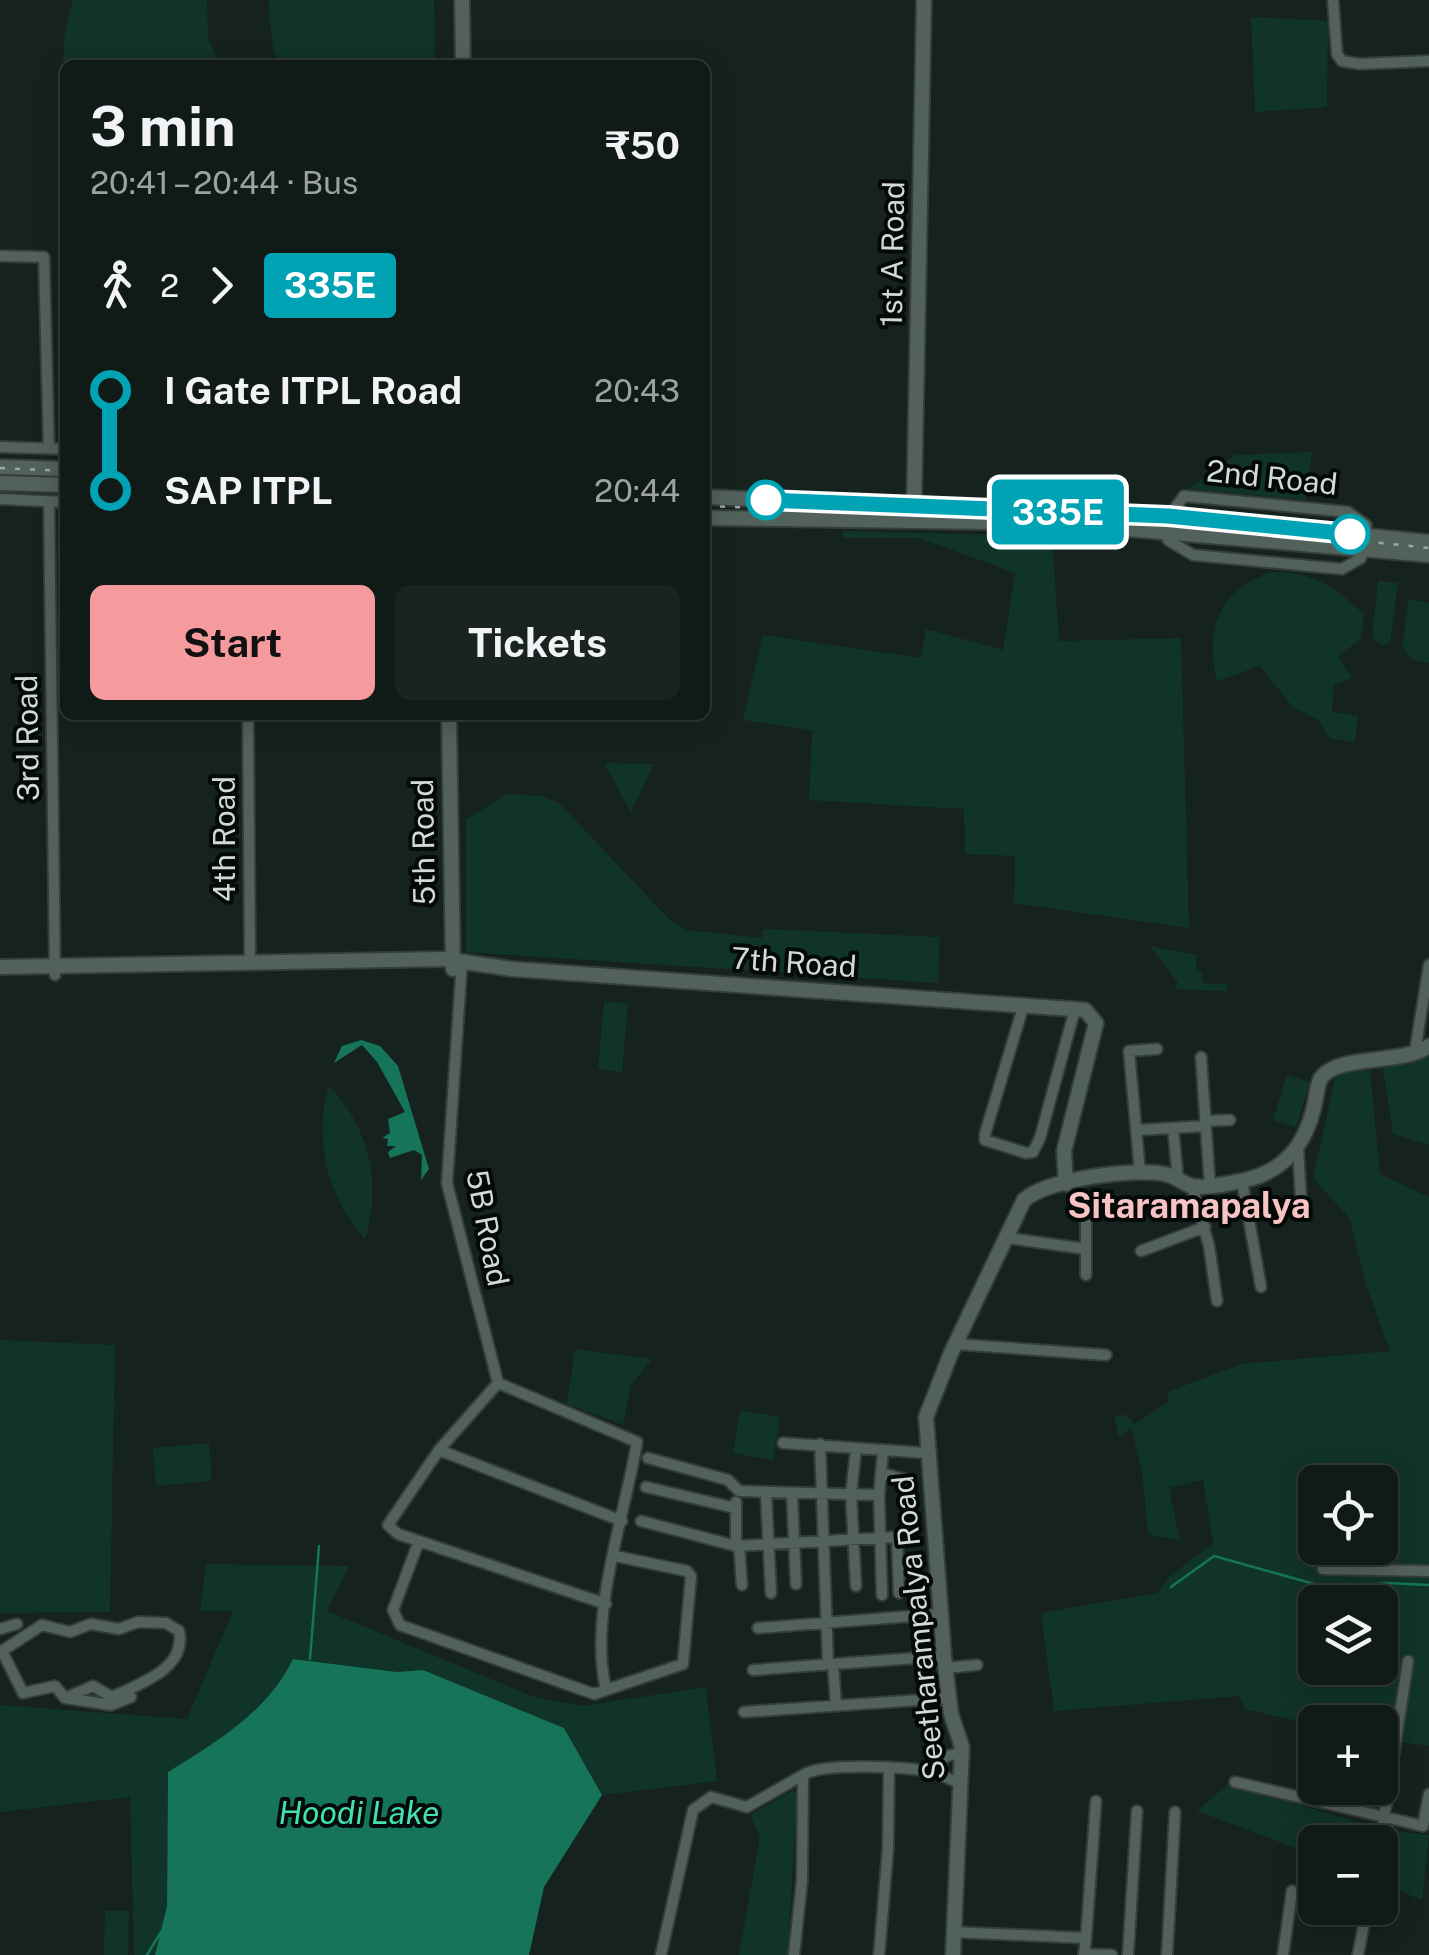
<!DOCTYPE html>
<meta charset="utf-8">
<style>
body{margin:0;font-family:"Public Sans",sans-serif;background:#19231f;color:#f1f3f6;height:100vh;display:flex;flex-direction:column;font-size:38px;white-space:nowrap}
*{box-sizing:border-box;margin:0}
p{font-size:32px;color:#9ca1a1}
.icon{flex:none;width:55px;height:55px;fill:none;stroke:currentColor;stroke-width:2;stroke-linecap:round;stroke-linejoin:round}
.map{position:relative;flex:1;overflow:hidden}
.panel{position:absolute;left:60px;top:60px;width:650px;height:660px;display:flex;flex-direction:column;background:#101a16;border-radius:15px;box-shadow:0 5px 25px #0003,0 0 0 2px #303835}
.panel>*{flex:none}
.badge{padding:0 20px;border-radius:8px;font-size:35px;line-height:65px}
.buttons{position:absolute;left:1298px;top:1465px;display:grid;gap:20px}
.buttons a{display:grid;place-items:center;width:100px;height:100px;border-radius:15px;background:#101a16;box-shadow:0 5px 25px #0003,0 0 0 2px #303835;font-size:50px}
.map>.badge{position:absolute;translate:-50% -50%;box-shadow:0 0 0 5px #fff}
.legs{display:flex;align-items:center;gap:15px;height:110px;padding:0 30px;font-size:32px}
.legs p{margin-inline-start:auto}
.head{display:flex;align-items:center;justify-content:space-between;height:170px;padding:0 30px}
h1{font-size:55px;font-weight:700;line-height:75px}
.cta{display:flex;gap:20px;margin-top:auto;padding:20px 30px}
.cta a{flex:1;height:115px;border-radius:15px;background:#f59b9d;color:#111;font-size:40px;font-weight:700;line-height:115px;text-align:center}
.cta a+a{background:#19231f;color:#f1f3f6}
ul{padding:0 30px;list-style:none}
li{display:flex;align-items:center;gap:35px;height:100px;font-size:38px}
li i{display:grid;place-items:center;width:15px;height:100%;margin:0 12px;background:currentColor}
li i::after{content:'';width:25px;height:25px;margin:-12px;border:8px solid;border-radius:50%;background:#101a16}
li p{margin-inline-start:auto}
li:first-child i{background:linear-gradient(#0000 50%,currentColor 0)}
li:last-child i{background:linear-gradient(currentColor 50%,#0000 0)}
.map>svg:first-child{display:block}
.green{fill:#113428;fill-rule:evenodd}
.water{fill:#157459}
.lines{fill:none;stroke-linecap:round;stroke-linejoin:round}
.stream{stroke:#157459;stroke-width:2.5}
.street-casing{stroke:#343d39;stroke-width:14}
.secondary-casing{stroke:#343d39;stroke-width:18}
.street{stroke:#53615b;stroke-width:10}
.secondary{stroke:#53615b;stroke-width:14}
.rail{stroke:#9ca7a2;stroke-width:2.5;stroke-dasharray:5 10;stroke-linecap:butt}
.line-1-casing{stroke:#fff;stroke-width:22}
.line-1{stroke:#00a3b4;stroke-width:15}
.stop-1-dot{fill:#fff;stroke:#00a3b4;stroke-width:5}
.labels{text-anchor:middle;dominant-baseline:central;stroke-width:8;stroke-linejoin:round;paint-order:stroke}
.street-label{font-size:30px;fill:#d1dad6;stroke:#050a08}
.water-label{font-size:32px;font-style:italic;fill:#41e1b1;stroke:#050a08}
.quarter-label{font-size:35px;font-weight:bold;fill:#f8c3c3;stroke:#050a08}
</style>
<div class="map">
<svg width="1429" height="1955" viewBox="0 0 1429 1955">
<rect width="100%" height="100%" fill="#15221d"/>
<path class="green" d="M73,0H207L208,38L219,65H65L63,76L64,38Z
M268,0H434L435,65H280L273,48Z
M1251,17L1328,21L1327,107L1255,112Z
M1312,452L1306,500L1188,489L1235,455Z
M843,531L1052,536L1059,641L1181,638L1189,928L1014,903L1015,856L965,854L964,809L809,800L812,730L743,720L763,635L921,658L926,629L1003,650L1015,573L919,538H842Z
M1272,572C1314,571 1334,587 1364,614L1360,640L1338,656L1352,678L1334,685L1332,712L1358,716L1355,742L1330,738L1319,721L1292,706L1260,666L1217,681C1204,629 1220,589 1272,572Z
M1378,581L1398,583L1390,642L1383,646L1372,637Z
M1409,599L1429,603V663L1412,660L1402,646Z
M604,763L654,764L631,812Z
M506,794L542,796L559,803L670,920L687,930L762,938L763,929L940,937L938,983L466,952V820Z
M1150,946L1197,955L1196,970L1202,971L1203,983L1227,984V991L1175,989L1178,983Z
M604,1001L628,1004L622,1072L598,1069Z
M1429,1052V1145L1393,1134L1383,1067L1408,1063Z
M1370,1070L1380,1174L1429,1197V1567H1318L1316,1571L1429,1574V1746L1380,1739V1722L1315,1725L1246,1709L1239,1696L1054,1711L1041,1613L1158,1593L1169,1577L1213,1543L1203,1480L1169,1488L1180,1541L1148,1534L1142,1472L1131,1427L1119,1438L1114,1416L1126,1415L1135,1424L1169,1401L1167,1392L1242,1364L1390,1351L1366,1285L1350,1219L1313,1178L1336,1074ZM1315,1482H1380V1548H1315ZM1315,1602H1380V1668H1315Z
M1287,1075L1310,1082L1296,1127L1273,1120Z
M329,1086C370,1128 382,1183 365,1239C327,1195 313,1142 329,1086Z
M0,1340L115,1345L110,1612L0,1613Z
M575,1349L652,1359L631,1385L623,1425L567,1404Z
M740,1410L780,1417L773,1460L733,1453Z
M209,1443L212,1481L156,1486L153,1448Z
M206,1564L349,1566L327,1611L534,1697L583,1706L706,1687L717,1781L602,1795L564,1728L423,1670L397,1672L294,1659C267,1711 217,1742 168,1772L167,1906L155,1955H134L130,1797L0,1812V1705L187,1719L233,1611H200Z
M1228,1784L1379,1828L1376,1842H1315V1855L1197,1811Z
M793,1790L797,1794L788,1955H739L760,1837L750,1815Z
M1388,1830L1429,1835L1422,1900L1382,1884Z
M105,1911H129L128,1955H104Z"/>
<path class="water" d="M361,1040L380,1046L398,1066L429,1169L421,1180L422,1155L414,1150L390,1158L388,1152L396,1146H387L388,1139L382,1138L390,1133L388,1119L405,1112L377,1062L362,1045L334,1063L342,1046Z
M293,1659L397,1672L423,1670L564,1728L602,1795L544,1887L529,1955H155L167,1906L168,1772C217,1742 268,1711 293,1659Z"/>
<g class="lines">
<path class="stream" d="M1171,1587L1214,1556L1332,1589L1387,1583L1429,1585
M310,1659L319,1546
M147,1955L161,1932"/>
<g class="street-casing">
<path id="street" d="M1333,0L1337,54L1342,61L1360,64L1429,61
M0,256L44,257L49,448
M0,447L65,449
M0,499L65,502
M49,502L55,975
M1169,516L1184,496L1348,512L1366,525L1365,536
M1168,530V540L1193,555L1342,569L1361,558L1362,548
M248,715L250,962
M462,961L447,1183L498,1383
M1024,1004L985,1134V1140L1026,1153L1033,1152L1040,1138L1075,1009
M1420,1052L1416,1045L1429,965
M1201,1057L1210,1186
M1205,1121L1230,1120
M1173,1128L1178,1179
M1137,1130L1206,1126
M1298,1149L1301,1198
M1140,1172L1129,1051L1157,1049
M1242,1181L1261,1287
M1192,1186L1209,1246L1217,1301
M1086,1200V1275
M1008,1238L1086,1249
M1141,1251L1205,1227
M955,1344L1106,1355
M498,1383L439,1450L388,1525L398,1534L606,1604
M498,1383L637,1442C625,1515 588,1617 606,1689
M783,1443L927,1453
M820,1444L828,1663
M856,1449L851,1494L856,1586
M439,1450L622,1521
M648,1458L728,1480L739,1491L879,1495
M882,1473L907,1480
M646,1487L731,1507L735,1504
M766,1494L771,1593
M792,1494L796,1584
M641,1521L736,1546L897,1537L899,1593
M419,1541L393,1610L400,1625L594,1694L683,1664L691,1576L687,1571L615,1556
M739,1545L742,1585
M736,1546V1502
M1323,1569L1429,1571
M882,1595L879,1495L883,1451
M138,1622L166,1623L179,1631C187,1669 139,1684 112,1697L93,1686L65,1698L55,1686L23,1693L2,1651L42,1625L70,1632L91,1624L119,1629Z
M758,1628L939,1614
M0,1629L17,1624
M833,1664L836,1705
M945,1668L977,1665
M753,1670L944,1656
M65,1698L111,1705L131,1697
M744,1712L949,1698
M937,1772L944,1757L962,1752
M1235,1782L1423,1826L1429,1794
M1380,1844L1408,1661
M954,1932L1086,1938L1084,1954L1112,1955
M1086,1938L1096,1801
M661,1955L693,1810L711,1797L747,1807L803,1775
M794,1955L802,1881L803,1775C822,1762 908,1767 933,1772C943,1774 950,1782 962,1782
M879,1955L888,1849L889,1769
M1128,1955L1137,1811
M1167,1955L1175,1812
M1283,1955L1292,1891
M1358,1955L1367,1908"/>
</g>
<g class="secondary-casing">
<path id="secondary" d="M462,0L463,65
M0,467L65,469
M0,483L65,485
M705,497L1169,516L1429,542
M914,508L924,0
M705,518L1058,523L1429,555
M449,715L453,969
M0,967L444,959L512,969L1085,1010L1096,1023L1064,1151L1066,1184
M953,1955L962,1747L951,1714L944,1656L926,1417L951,1353L1024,1200C1047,1179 1133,1168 1164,1174C1174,1175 1182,1183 1192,1186C1208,1189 1230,1183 1245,1180C1285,1171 1305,1145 1314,1107C1316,1099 1317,1085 1321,1078C1337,1054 1402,1065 1429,1046"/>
</g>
<use href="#street" class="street"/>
<use href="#secondary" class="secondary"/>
<path class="rail" d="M0,468L65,471
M705,506L1171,521L1429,548"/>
</g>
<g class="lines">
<g class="line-1-casing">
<path id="line-1" d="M766,500L1168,516L1350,534"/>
</g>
<use href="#line-1" class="line-1"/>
</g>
<g class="stop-1-dot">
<circle cx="766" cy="500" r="18"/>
<circle cx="1350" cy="534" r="18"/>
</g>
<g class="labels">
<g class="street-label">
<text transform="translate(892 254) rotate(-89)">1st A Road</text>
<text transform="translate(1272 477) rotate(6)">2nd Road</text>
<text transform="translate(27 738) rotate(-91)">3rd Road</text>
<text transform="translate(224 839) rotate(-90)">4th Road</text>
<text transform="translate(423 842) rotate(-91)">5th Road</text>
<text transform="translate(794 962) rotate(4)">7th Road</text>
<text transform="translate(488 1228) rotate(79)">5B Road</text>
<text transform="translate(918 1628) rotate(-96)">Seetharampalya Road</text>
</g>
<g class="water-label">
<text x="359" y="1812">Hoodi Lake</text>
</g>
<g class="quarter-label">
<text x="1189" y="1205">Sitaramapalya</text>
</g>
</g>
</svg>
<div class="buttons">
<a><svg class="icon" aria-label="locate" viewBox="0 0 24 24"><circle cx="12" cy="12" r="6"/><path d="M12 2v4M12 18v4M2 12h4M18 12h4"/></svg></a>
<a><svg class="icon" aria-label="layers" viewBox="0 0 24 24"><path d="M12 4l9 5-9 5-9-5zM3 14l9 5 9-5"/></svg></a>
<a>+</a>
<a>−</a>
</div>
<b class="badge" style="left:1058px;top:512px;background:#00a3b4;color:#fff">335E</b>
<section class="panel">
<div class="head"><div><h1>3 min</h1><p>20:41 – 20:44 · Bus</p></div><b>₹50</b></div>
<div class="legs"><svg class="icon" aria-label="walk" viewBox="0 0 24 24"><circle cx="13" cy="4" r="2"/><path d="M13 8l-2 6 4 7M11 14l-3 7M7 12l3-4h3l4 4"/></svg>2<svg class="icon" aria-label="forward" viewBox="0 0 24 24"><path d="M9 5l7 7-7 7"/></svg><b class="badge" style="background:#00a3b4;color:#fff">335E</b></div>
<ul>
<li><i style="color:#00a3b4"></i><b>I Gate ITPL Road</b><p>20:43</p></li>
<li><i style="color:#00a3b4"></i><b>SAP ITPL</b><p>20:44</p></li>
</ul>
<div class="cta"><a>Start</a><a>Tickets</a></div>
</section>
</div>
